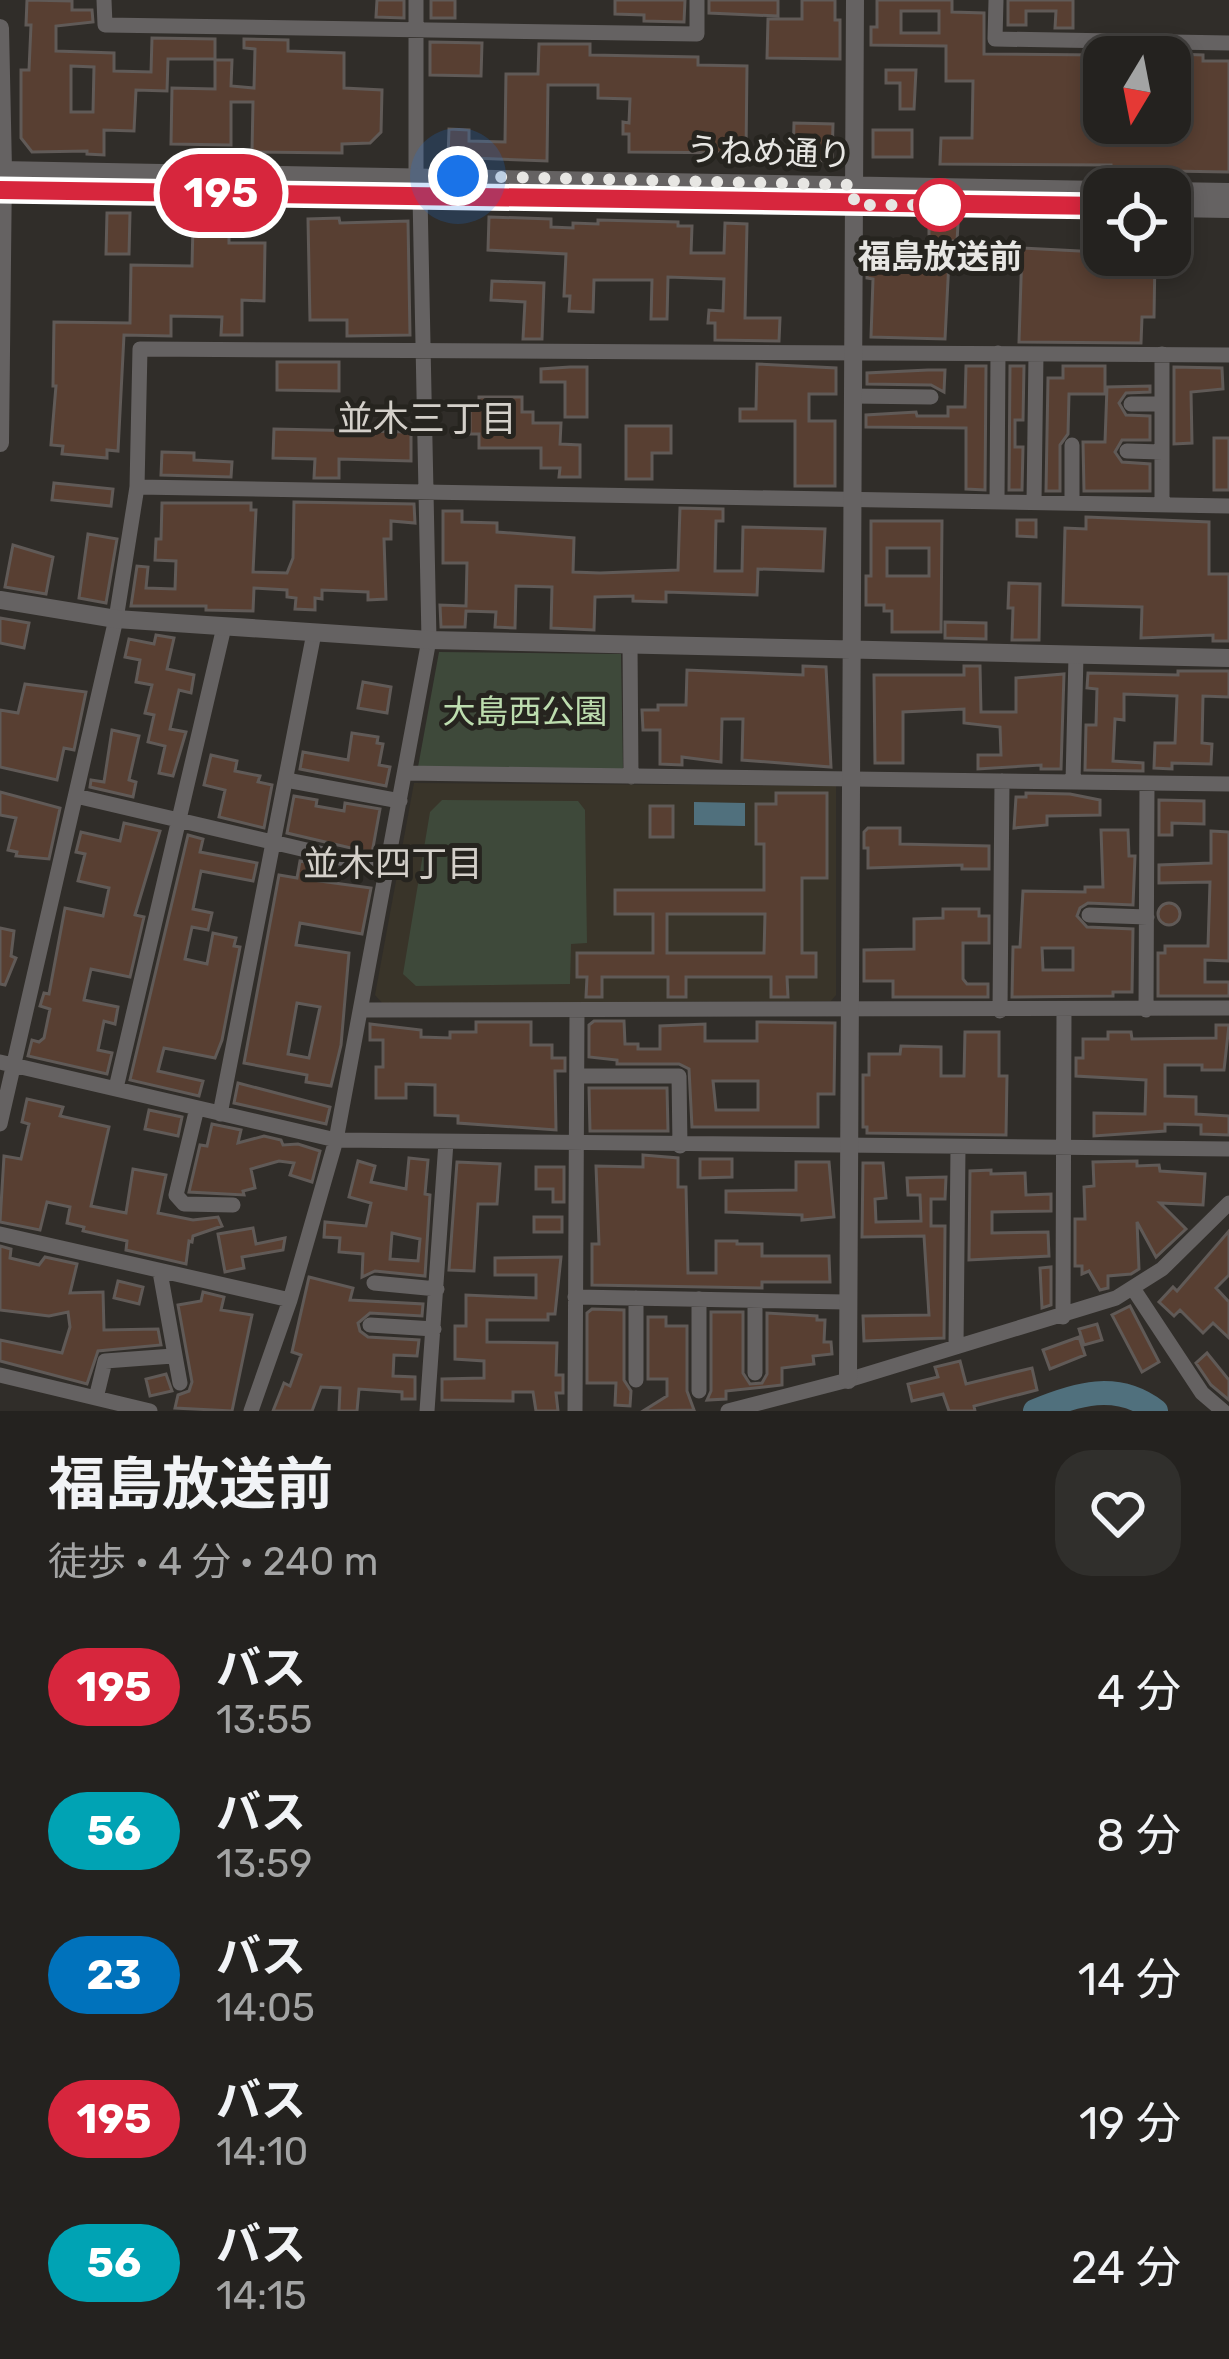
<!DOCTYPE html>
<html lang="ja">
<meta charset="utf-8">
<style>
body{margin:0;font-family:Rubik,"Noto Sans JP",sans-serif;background:#302f2c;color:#f1f3f6;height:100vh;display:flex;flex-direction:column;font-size:45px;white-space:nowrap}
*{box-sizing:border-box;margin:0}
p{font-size:39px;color:#a3a4a4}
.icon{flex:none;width:66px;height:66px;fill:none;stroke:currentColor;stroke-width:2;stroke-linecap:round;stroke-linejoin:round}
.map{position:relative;height:1411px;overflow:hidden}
.drawer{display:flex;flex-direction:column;background:#24221f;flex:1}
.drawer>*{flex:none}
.badge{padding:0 24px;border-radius:39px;font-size:42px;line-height:78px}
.needle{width:78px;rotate:190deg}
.buttons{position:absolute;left:1083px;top:36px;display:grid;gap:24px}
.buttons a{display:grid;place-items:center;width:108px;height:108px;border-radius:24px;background:#24221f;box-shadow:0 6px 18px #0003,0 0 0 3px #413f3d;font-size:60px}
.you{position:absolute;width:60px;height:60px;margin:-30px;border:9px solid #fff;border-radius:50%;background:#1a73e8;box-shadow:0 0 0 18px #1a73e833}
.map>.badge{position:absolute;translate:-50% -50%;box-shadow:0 0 0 6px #fff}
.round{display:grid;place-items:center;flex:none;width:126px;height:126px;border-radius:36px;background:#302f2c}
.overview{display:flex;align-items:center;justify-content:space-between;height:204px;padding:0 48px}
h1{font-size:57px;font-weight:700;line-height:90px}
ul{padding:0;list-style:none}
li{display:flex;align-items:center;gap:36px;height:144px;padding:0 48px}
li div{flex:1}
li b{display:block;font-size:45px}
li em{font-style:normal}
li .badge{min-width:132px;font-weight:700;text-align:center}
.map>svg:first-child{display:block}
.built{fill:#393429}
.green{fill:#3e493a}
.water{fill:#50707d}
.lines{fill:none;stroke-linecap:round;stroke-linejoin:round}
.river{stroke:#50707d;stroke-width:24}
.building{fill:#583f32;stroke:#605a57;stroke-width:3;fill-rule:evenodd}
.minor{stroke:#656262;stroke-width:15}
.tertiary{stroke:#656262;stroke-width:18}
.line-casing{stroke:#fff;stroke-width:27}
.line{stroke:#d7263d;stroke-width:18}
.walk{stroke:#e7e6e3;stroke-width:12;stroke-dasharray:0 21.6}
.stop-dot{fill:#fff;stroke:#d7263d;stroke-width:6}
.labels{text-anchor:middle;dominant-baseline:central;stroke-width:10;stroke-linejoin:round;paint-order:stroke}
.street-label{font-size:33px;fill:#e7e6e3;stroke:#26241f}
.stop-label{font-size:33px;font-weight:bold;fill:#e7e6e3;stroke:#26241f}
.park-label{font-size:33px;fill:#bdddaf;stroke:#26241f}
.neighbourhood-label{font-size:36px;fill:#d4d0ca;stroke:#26241f}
</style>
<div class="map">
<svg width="1229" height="1411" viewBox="0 0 1229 1411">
<rect width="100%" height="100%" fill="#302d29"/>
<path class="built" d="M414,783L836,786V995L831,1001L382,1003L375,995Z"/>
<path class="green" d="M439,652L621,654L623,770L418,767Z
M442,800L578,801L585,810L587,943L571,944L570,984L416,986L403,974L430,812Z"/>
<path class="water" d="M694,802L745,803V826L694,825Z"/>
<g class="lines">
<path class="river" d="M1035,1411C1076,1394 1117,1381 1156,1411"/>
</g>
<path class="building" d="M27,0L72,1V10H92L93,22L56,26V51L114,53V71L151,72L152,38L215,39V59H168L167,91L136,90L134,131L104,130V155L87,154V151L32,152L21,138V70H29L31,25H26ZM71,66L94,67L93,112H71Z
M377,0H404V18L376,17Z
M431,0H455V18H431Z
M615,0H685L684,22L644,21V15L615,14Z
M709,0H778V16L709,13Z
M802,0H835V20H840V59L767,58L768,19H802Z
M877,0H952V12L984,13V54L1100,55V123H1170V61H1176V54L1203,55V61H1229V172L1111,170V165L940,164L941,138H972L973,81H946V46L871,45V27H877ZM901,11H939V33H901Z
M1008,0H1073V28H1055L1056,11H1026V25H1008Z
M244,39L288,40V51L344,53V88L382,90L381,132L370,143L342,144V153L252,152L253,102H231V145L171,144L172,88L215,89V60H232L231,86L254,88L255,49L244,48Z
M430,42L482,43L481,76L430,75Z
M539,44H590V55L698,57V65L747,66L746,153L629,152V134H623V122L629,123L630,99L598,98V85H548L547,161L448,157L449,129L469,130V141L505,142L506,74H538Z
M886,70H916L914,109H900V83H886Z
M794,123L833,124L832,161L793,160Z
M873,130H912V157H873Z
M107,213H130L129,254H106Z
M489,217L551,219V227L573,228V223L598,224V220L678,222V226H692L691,253H724L725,223L747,224L745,318H780L779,341L715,340V323H708L709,310L723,311L724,279L668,277L667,319H651L652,280H594L593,312L569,311L570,296H564L566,254L488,250Z
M339,218L340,223L408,221L410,335L347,336V320H310L308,219Z
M929,224H958L957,241H950L945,339L871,337L873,279L867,278V249L921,250L922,247H929Z
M193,226H229V243H265L264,301L242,300V335H221L222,317L171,316V336L124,335L118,451L107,450V458L62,454L63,446L51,445L56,386H53L54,322L130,323L131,265L192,266Z
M1022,248L1155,255L1154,317H1142L1141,343L1019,342Z
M492,281L544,283L542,339H523L525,302L491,300Z
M277,362H339V391L277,390Z
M757,364L836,368V394H809V421H835V486H795V421H740V409H756Z
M966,366H986L985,490L966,489V428L866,427V415L916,412L917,416H948V407H965Z
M1010,366H1024L1023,420H1015V447H1023L1022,490H1009Z
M1063,366H1105V394H1069L1068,434L1060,445V491H1046L1048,378H1063Z
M570,367H587V417H565V382H541V369Z
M1174,367L1222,368L1223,389L1191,392L1192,443L1174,444Z
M928,370H945L944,392L931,385L867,384V373Z
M1150,386V392L1126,393L1119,403L1126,415L1150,416V440H1122L1115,452L1122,462L1150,464V491H1084L1083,442H1105L1107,387Z
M479,397H522V412H533V423H561L560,444L580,445V477H559L560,468H541V448H479V434H470V405H479Z
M626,426H671V453H652V479H626Z
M274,429L411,432V461L339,459V478H314L315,459L273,458Z
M1214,438H1229V490H1214Z
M162,452L194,453V460L232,462L231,477L161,475Z
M54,483L113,489L111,506L52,500Z
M294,502L414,504L415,523L391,521V539H384L386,599L368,600V592L322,590V599L315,598V610L295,609L296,598L287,597V590L254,588L253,611L206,610V606H131L137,566L148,567L146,588L175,589L176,561L155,560L156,539H161L162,503H251V510H256L253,572L287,573L293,558Z
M680,508L723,509V521H716L715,571H742L743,527L825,529L823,571L758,569L757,595L666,592V602L633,601V596L595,597L594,630L551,628L552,587L516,586L515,628L495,627L496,612L466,611L465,627H441L440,605L466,606L467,563H443V511H462V522L497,523V532L574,538L573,572L600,573L678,570Z
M1086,517L1209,522V574H1229V641H1213V635L1141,638L1142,607L1063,605L1065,528L1086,529Z
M1017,520H1036V537L1017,536Z
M871,521H942L941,632H892V611H884V605H866V576H871ZM887,548H929V576H887Z
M88,534L117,539L106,603L79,598Z
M13,545L53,557L46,594L5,587Z
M1009,583L1040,584L1039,640H1012L1013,608H1008Z
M0,618L29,623L24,648L0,643Z
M945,622L986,623V639L945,638Z
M156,635L174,638L167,669L194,675L191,693L179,690L170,729L186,732L173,776L159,773L165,746L148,742L154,715L145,713L152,685L136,682L140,660L125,657L129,639L154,644Z
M803,666L826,667L831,767L742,760L743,719H722L721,762L682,757V765L660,764V730H643L642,710H658V705H686L687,670L803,675Z
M964,666H980L981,712H1016V678L1064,674L1061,769H1041V765L978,769V755H1001L1000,727L964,723V709L903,712V763H875L874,675H964Z
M1178,671H1229V697L1203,696L1202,743L1212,744L1211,764L1172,763V769L1154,768L1155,743H1175L1177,696L1124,694V720L1115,719L1113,761L1143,763V771L1085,770L1086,725H1096L1097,689L1087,688L1088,673L1178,675Z
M363,682L391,687L387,713L358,708Z
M25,684L86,692L74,750L64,748L57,780L0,767V710L18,713Z
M112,730L139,736L129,780L136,782L133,797L90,787L91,780L104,782Z
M352,733L378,737L377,743L383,744L379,765L390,767L386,786L300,769L303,752L348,760Z
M211,755L237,761L235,771L260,776L258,782L272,785L264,828L219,817L225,790L204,785Z
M0,792L60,808L49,859L16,856L17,852L8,850L16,818L0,815Z
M776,793H827V878H802V953H816V977H787L788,997H771V977H686V997H668V977H602V997H586L587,977H577V953H653V914H615V890H764V844H756V804H776ZM667,914H765L764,953H667Z
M1026,793L1070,794L1100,800V815L1047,816V825L1014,828L1016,797H1026Z
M294,796L317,800L316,806L344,811L345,803L380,809L372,853L287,833Z
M1159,800L1204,801V824L1172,823V835H1159Z
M650,806H673V837H650Z
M124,823L160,831L135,915L144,917L130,977L91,969L84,1000L118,1007L115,1024L104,1021L98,1050L112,1053L107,1074L28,1056L32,1040L39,1042L44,1038L50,1009L40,1006L44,993L49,994L65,908L103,916L109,888L78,881L85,854L76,852L81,832L120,841Z
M868,828H900V844L989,846V869H962V865L868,868V848H864V832Z
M1101,830H1128L1129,856H1135L1133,905L1088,903L1080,908L1077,916L1087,927L1133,929L1132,992H1113V996L1012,997L1013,947H1020L1023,891L1085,892V887H1103ZM1042,948H1073V970H1043Z
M1211,831L1229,832V961L1205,960V982H1229V996H1158V953H1165V946H1208L1210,882L1159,883V865L1211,863Z
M188,835L203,839L200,852L257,863L253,881L201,871L193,909L212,913L208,930L192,927L185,959L207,964L213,933L236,938L234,946L240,947L222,1040L215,1058L164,1048L158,1071L203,1081L199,1096L130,1080Z
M300,861L315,864L312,880L371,888L362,934L300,923L296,945L349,953L341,1045L331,1086L306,1082L307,1075L244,1063L279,875L297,878ZM297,1003L320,1007L309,1058L288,1054Z
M1158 914a11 11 0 1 1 22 0a11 11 0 1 1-22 0Z
M943,909H979V916H989V943H963V979L967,984H988V997H893V981H864V950L914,949V919L943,918Z
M0,928L14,931L11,956L16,958L5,985L0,984Z
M594,1021H624L625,1044H638V1049H660V1026L705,1024V1041H757V1022L835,1023L834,1094H818V1127H692L689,1069L679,1064H617V1060L589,1057V1025ZM713,1081H758V1110H716Z
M476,1022H531V1045H552V1058H565V1071H555L556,1130L458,1123V1116L435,1115V1085L406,1084V1098H376V1067H383V1040H370V1024L421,1030V1037L450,1038V1032H476Z
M1216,1025H1229L1224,1070H1202V1065H1165V1096L1196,1097V1114L1229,1116V1135L1201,1134V1125L1165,1124V1131L1094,1136V1113L1145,1114L1146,1080L1076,1076V1058H1083V1039H1108V1032H1131L1132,1039L1216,1038Z
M965,1032H999V1076H1007L1006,1135L867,1133V1127H863V1075H869V1054H900L901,1046L941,1047V1076H964Z
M238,1083L330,1107L326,1124L234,1103Z
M589,1088H667L668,1131H590Z
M27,1099L63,1107L60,1116L109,1127L91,1206L126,1213L133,1169L166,1175L158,1213L193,1220L218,1217L222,1226L193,1236L192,1242L189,1241L186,1264L126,1250L127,1241L83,1231L84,1227L67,1223L70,1207L47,1202L40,1230L0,1222L4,1156L21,1159L29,1124L22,1122Z
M149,1110L182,1117L178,1136L145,1129Z
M212,1124L241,1130L238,1143L264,1136L281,1140L283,1145L298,1144L320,1151L312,1182L290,1175L294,1163L279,1161L251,1169L255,1188L243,1191L244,1195L189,1192L200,1145L207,1146Z
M643,1155L678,1158V1187H686L688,1273H716V1241H737V1244H762V1256H829L830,1282H762V1288L592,1285V1244H599L596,1166L643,1167Z
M409,1158L428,1160L425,1194L430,1195L425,1276L375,1271L362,1277L363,1254L339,1252L340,1238L324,1237L325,1222L366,1226L371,1203L349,1197L358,1161L375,1166L371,1182L406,1189ZM392,1233L420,1239L418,1261L390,1259Z
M700,1159H732V1177L700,1178Z
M1137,1161V1166L1159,1165L1160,1171L1205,1174L1203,1205L1160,1203L1186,1229L1156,1257L1137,1222L1139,1269L1131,1274L1108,1276V1288L1100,1290L1089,1271L1082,1274V1266H1075V1219H1085L1084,1187L1094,1186L1093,1162Z
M457,1162L500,1164L497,1204H478L474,1271L449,1270Z
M796,1162H829L834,1217L802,1220V1215L726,1212V1191L796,1190Z
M863,1163H883L886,1198L875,1199L876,1222L921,1221L920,1195H908L907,1178L946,1177L945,1199H931V1226H945L944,1338L864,1341L863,1316L929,1315L924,1236L862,1237Z
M536,1167H564V1202H553V1189H536Z
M991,1170V1174L1025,1173L1026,1195L1051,1194V1211L992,1212V1233L1048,1232L1049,1256L969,1260L970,1171Z
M534,1217H562V1232H534Z
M253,1228L256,1244L285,1238L283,1250L242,1257L244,1268L225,1272L218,1234Z
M1229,1231V1275L1216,1288L1229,1302V1338L1213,1323L1203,1333L1180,1310L1174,1316L1159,1302L1173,1287L1177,1291Z
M0,1246L11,1249L10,1258L39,1265L45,1257L77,1264L70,1293L103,1292L104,1330L158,1329L161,1345L98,1351L87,1384L0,1361V1340L62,1353L70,1327L68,1312L49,1316L0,1310Z
M561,1257L555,1314H548V1320H487V1342L557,1343L556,1375H563V1393H556L558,1411H536L533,1392H513V1401L442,1400V1379L484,1378V1361L455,1359V1326H466V1295L536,1298V1275H495V1258Z
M1051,1267V1305L1042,1308L1040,1268Z
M309,1277L353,1288L350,1300L423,1304L422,1316L370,1313L358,1323L360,1331L368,1337L419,1340L417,1356L394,1355L393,1376L415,1377V1399H402V1392L359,1389L357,1411H339L340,1388L321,1387L312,1411H273L284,1383L290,1386L301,1355L292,1352Z
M118,1281L143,1287L139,1304L114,1298Z
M203,1292L224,1297L221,1310L252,1315L232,1411L175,1408L178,1395L189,1391L192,1382L178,1305L201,1301Z
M1130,1306L1159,1362L1142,1372L1112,1315Z
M592,1309L624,1310V1380L631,1391L630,1406L615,1405L616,1383H587V1313Z
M711,1312H743V1373L750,1384L762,1383L767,1374V1313L817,1316V1320H825L824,1342H831L832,1354L813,1356L814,1364L782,1368V1385L726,1391V1399L707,1400L711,1391Z
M648,1317H666V1326H687V1391L694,1410L643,1411L667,1396V1379H648Z
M1097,1324L1102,1340L1084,1345L1079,1329Z
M1079,1337L1085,1355L1050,1369L1043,1350Z
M1207,1353L1229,1380V1400L1211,1385L1196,1363Z
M960,1361L966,1384L1032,1368L1037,1390L974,1406L975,1411H949L943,1394L912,1401L908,1384L938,1377L935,1367Z
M166,1374L172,1391L150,1396L146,1379Z"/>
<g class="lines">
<path class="minor" d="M104,0L105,25L697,34V0
M996,0L995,39L1229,43
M852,396L931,397
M1131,404H1162
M1072,445V503
M1127,451L1162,452
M137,487L1229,506
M997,501L998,353
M1034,502L1036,354
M1162,505V354
M630,644L631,777
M405,773L1229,784
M286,780L400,801
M1073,782L1076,655
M76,796L387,869
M1089,915L1147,917
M362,1010L1229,1008
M1146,1010L1147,783
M1000,1011L1002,781
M0,1062L336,1140L1229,1149
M577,1076H679L680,1146
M116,1088L224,627
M197,1108L176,1195L184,1204L233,1205
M220,1114L314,633
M0,1124L116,619L137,487L140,349L1229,355
M0,1234L290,1300
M160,1272L180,1383
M374,1283L437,1289
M1134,1290L1202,1393L1223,1411
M575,1297L846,1302
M636,1298V1380
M1063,1317L1064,1011
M370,1325L434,1329
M956,1346L958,1147
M755,1373V1301
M0,1375L150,1411
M699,1391V1299
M96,1398L105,1361L173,1356
M251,1411L290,1300L336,1140L429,640L420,196L416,176V0
M427,1411L446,1142
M575,1411L577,1011
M728,1411L848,1380L1116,1298L1162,1269L1229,1203"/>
<path class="tertiary" d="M0,28L3,170L0,443
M0,170L1104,190
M0,190L1104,206
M1170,191L1229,192
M1170,208L1229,209
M0,600L116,619L429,640L1229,658
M848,1380L855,0"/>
</g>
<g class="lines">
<g class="line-casing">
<path id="line" d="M0,190L1104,206"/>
</g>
<use href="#line" class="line"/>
<path class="walk" d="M458,176L854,185V205H940"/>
</g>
<circle class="stop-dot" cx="940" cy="205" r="24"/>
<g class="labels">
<g class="street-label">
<text transform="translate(769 152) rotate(2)">うねめ通り</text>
</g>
<g class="stop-label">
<text x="940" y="256">福島放送前</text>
</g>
<g class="park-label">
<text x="525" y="711">大島西公園</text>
</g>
<g class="neighbourhood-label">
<text x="427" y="418">並木三丁目</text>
<text x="393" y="863">並木四丁目</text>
</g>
</g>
</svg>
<div class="buttons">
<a><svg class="needle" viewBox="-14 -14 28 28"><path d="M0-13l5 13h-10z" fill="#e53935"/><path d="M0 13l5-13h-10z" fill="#a3a4a4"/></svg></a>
<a><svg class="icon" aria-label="locate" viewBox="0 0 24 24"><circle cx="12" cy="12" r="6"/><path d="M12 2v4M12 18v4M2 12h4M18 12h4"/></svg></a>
</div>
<div class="you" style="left:458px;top:176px"></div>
<b class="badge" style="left:221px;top:193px;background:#d7263d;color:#fff">195</b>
</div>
<section class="drawer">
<div class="overview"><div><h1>福島放送前</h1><p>徒歩 · 4 分 · 240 m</p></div><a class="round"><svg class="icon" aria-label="heart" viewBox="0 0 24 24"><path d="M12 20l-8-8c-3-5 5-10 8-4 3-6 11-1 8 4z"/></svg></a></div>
<ul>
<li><span class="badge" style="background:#d7263d;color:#fff">195</span><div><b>バス</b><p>13:55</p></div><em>4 分</em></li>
<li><span class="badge" style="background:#00a3b4;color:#fff">56</span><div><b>バス</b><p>13:59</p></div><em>8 分</em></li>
<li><span class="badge" style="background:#0072bc;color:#fff">23</span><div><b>バス</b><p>14:05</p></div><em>14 分</em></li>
<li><span class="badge" style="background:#d7263d;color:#fff">195</span><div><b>バス</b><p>14:10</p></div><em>19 分</em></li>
<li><span class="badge" style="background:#00a3b4;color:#fff">56</span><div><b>バス</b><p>14:15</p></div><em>24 分</em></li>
</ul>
</section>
